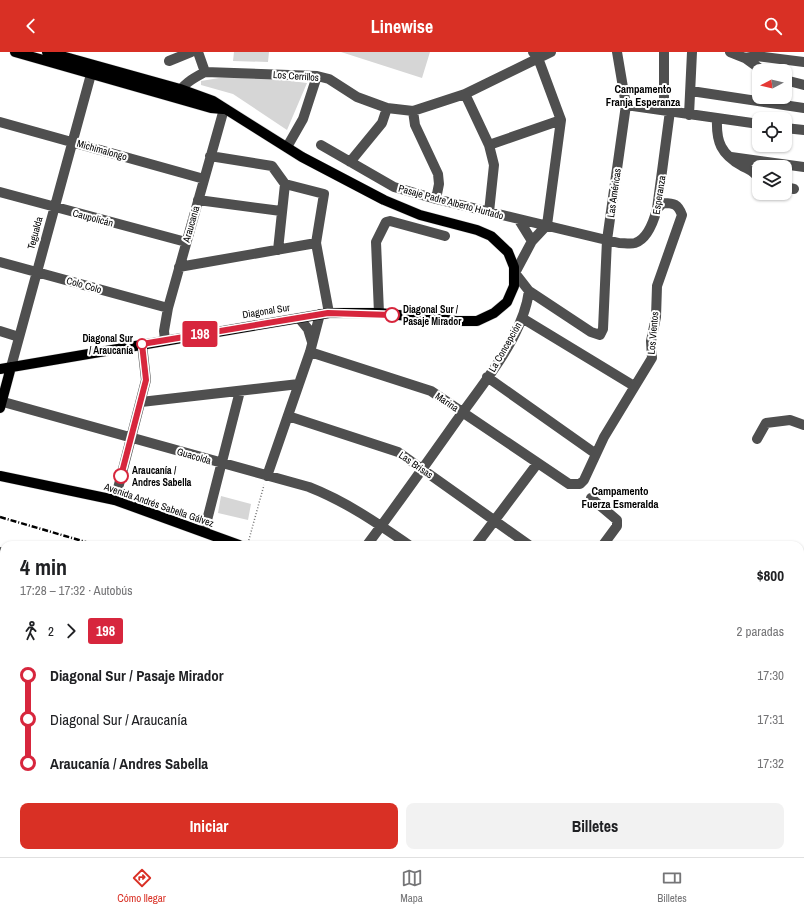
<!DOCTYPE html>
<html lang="es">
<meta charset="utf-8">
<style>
body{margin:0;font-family:"Archivo Narrow",sans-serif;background:#f2f2f2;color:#202124;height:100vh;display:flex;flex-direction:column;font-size:15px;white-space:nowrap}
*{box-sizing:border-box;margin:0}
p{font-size:13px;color:#757577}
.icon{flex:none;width:22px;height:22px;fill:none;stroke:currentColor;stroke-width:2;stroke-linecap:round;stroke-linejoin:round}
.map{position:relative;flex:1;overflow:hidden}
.drawer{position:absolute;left:0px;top:489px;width:804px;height:316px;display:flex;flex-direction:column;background:#fff;border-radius:12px 12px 0 0;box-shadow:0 1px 3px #0004}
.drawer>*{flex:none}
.badge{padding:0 8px;border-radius:3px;font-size:14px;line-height:26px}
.needle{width:26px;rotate:263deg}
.fabs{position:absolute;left:752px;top:12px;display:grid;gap:8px}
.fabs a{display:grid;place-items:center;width:40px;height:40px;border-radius:8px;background:#fff;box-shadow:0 1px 3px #0004;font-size:20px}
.map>.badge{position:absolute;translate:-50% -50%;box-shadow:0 0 0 2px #fff}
.legs{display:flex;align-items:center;gap:6px;height:44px;padding:0 20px;font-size:13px}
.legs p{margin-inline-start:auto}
.headline{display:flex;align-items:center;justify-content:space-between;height:68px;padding:0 20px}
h1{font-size:22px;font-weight:800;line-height:30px}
.button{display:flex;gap:8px;margin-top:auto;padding:8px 20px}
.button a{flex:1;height:46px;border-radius:8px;background:#d93025;color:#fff;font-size:16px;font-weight:800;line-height:46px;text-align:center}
.button a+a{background:#f2f2f2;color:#202124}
ul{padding:0 20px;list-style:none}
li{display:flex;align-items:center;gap:14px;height:44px;font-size:15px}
li i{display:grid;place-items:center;width:6px;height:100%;margin:0 5px;background:currentColor}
li i::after{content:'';width:10px;height:10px;margin:-5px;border:3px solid;border-radius:50%;background:#fff}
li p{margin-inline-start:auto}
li:first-child i{background:linear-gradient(#0000 50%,currentColor 0)}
li:last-child i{background:linear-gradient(currentColor 50%,#0000 0)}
header{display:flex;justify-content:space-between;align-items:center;height:52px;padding:0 20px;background:#d93025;color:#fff;font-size:18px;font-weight:800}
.tabs{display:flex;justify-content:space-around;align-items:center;height:56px;border-top:1px solid #e0e0e0;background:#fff;font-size:11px;color:#757577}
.tabs a{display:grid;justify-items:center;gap:2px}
.tabs .selected{color:#d93025}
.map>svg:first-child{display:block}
.green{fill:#d6d6d6}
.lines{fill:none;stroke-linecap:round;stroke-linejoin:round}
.major-casing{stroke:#dbdbdb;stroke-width:11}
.path{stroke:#717171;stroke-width:1.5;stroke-dasharray:1 2;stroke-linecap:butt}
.minor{stroke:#4f4f4f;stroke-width:10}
.major{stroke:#000;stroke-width:10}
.rail{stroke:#000;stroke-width:2.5;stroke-dasharray:6 2 1 2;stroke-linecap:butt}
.line-1-casing{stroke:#fff;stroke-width:9}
.line-1{stroke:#d7263d;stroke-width:6}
.stop-1-dot{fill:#fff;stroke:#d7263d;stroke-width:2}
.labels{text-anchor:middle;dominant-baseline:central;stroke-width:4;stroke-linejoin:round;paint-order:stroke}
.street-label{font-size:10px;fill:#000;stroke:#fff}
.stop-label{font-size:10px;font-weight:bold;fill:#000;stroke:#fff;text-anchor:start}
.neighbourhood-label{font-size:11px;font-weight:bold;fill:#000;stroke:#fff}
</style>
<header><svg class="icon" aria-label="back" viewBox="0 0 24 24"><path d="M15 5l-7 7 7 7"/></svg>Linewise<svg class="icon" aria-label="search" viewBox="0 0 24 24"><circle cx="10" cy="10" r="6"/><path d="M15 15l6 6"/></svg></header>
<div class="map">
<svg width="804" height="805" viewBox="0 0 804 805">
<rect width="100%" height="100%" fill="#fff"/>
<path class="green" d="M234,0H269L268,10L233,9Z
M341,0H430L422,26Z
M258,25L307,31L287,78L233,42L201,33V29L219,26Z
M221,444L251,452L248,468L218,461Z"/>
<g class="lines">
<g class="major-casing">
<path id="major" d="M15,0L211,56L223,57
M0,317L329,261H379L457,269H477L494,261L507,250L514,234V215L508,200L491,184L477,178L420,163L384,148L302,105L213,49L180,37L47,0
M0,356L11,315
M0,424L115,448L239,493
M740,801L749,805"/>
</g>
<path class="path" d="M248,491L264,433"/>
<path class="minor" d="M198,0L205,20
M730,0L745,6L763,19
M745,6L756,4L804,10
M169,9L191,0
M785,28L804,33
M691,39L804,56
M465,42L489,93L494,113L489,160
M177,44C182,32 194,26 205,20L317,24L329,27L357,45L387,56L413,59L465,42L551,0
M626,53L759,72
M664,58V0
M413,59L415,73L438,122L439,132L436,147
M689,63L692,0
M717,67C716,90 721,102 742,114C750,118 755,120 759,127
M0,70L204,127
M785,76L804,78
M321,93L394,135L436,147L619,191C624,191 631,192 635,191C648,187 654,168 657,157L670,59
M489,93L561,68
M287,95L303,67L317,24
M210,104L272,114L285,132L324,142L316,191L329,261
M731,105L804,115
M350,110L382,71L387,56
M785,135L794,137
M0,140L186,190
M198,148L281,159
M519,168L532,189
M278,198L285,132
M0,210L168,256
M179,215L316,191
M529,239L591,280L600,283L603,277L607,188L626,53L617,0
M379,261L376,190L386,170L390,169L445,184
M299,266L308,277L312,290
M522,266L634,334
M0,279L19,285
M165,288L164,279L168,256L224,57
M310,300L431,339L569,432H580L584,428L604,385L652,306L651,289L656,265L657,234L682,163C678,152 674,151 663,151L657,157
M11,315L93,15
M487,325L596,402
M0,349L309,435C345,449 377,471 409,493
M141,350L299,332
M288,364L398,400L529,493
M757,387L766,371L790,368L804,373
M267,424L310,300L320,262
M591,446L617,468V474L603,493
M115,448L146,328L142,292
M204,480L240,339
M367,493C397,453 426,412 455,371C481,334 523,286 529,239L515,221L532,189L547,173L561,68L538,6L533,0
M476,493L537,412
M0,500L4,501
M0,539L4,582
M0,614H4
M800,709L804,702
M0,719L4,720
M800,728L804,730
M24,801V805
M165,801V805
M244,801V805
M278,801L287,805
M309,801V805
M379,801V805
M643,801L652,805
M797,801L804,805
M454,803L461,805
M604,805V801"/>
<use href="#major" class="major"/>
<path class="rail" d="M0,465L96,493
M683,801L692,805
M694,801L703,805"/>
</g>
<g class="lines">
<g class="line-1-casing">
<path id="line-1" d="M121,424L146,328L142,292L328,261L392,263"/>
</g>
<use href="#line-1" class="line-1"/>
</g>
<g class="stop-1-dot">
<circle cx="392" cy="263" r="7"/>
<circle cx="142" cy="292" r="5"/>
<circle cx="121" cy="424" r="7"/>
</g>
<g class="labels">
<g class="street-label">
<text transform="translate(296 24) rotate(4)">Los Cerrillos</text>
<text transform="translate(102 98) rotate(16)">Michimalongo</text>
<text transform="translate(614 141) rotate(-82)">Las Américas</text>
<text transform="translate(659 143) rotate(-81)">Esperanza</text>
<text transform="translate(451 150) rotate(15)">Pasaje Padre Alberto Hurtado</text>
<text transform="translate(93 166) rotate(15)">Caupolicán</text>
<text transform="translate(191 172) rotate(-74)">Araucanía</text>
<text transform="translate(35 181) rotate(-75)">Tegualda</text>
<text transform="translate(84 233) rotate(16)">Colo Colo</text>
<text transform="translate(266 259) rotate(-9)">Diagonal Sur</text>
<text transform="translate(653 281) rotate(-85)">Los Vientos</text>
<text transform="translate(505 295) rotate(-60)">La Concepción</text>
<text transform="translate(447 350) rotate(34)">Marina</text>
<text transform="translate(194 404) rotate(16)">Guacolda</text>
<text transform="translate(416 413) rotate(35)">Las Brisas</text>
<text transform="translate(159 453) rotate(19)">Avenida Andrés Sabella Gálvez</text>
</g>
<g class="stop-label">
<text x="403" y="257">Diagonal Sur /<tspan x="403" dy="12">Pasaje Mirador</tspan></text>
<text x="133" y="286" text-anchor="end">Diagonal Sur<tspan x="133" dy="12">/ Araucanía</tspan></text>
<text x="132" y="418">Araucanía /<tspan x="132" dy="12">Andres Sabella</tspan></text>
</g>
<g class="neighbourhood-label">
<text x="643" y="37">Campamento<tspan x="643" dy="13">Franja Esperanza</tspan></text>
<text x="620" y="439">Campamento<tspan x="620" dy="13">Fuerza Esmeralda</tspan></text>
</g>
</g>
</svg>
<div class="fabs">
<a><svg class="needle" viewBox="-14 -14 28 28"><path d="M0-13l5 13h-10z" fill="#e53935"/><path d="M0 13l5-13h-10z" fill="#757577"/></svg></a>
<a><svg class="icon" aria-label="locate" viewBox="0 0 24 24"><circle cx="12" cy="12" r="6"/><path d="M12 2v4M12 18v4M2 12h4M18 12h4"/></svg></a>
<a><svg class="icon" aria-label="layers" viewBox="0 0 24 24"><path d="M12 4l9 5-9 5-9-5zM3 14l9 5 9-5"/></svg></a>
</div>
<b class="badge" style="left:200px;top:282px;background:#d7263d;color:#fff">198</b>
<section class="drawer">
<div class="headline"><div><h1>4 min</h1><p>17:28 – 17:32 · Autobús</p></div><b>$800</b></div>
<div class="legs"><svg class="icon" aria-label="walk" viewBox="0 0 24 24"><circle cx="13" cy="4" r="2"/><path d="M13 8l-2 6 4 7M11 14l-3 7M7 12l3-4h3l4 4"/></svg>2<svg class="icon" aria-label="forward" viewBox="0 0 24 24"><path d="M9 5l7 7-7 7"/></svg><b class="badge" style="background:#d7263d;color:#fff">198</b><p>2 paradas</p></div>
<ul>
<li><i style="color:#d7263d"></i><b>Diagonal Sur / Pasaje Mirador</b><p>17:30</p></li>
<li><i style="color:#d7263d"></i><span>Diagonal Sur / Araucanía</span><p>17:31</p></li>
<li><i style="color:#d7263d"></i><b>Araucanía / Andres Sabella</b><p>17:32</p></li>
</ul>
<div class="button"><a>Iniciar</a><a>Billetes</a></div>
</section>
</div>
<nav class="tabs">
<a class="selected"><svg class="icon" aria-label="directions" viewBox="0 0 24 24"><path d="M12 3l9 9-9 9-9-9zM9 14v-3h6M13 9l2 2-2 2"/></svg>Cómo llegar</a>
<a><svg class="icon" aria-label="map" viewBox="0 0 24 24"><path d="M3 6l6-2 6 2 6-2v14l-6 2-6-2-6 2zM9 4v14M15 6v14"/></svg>Mapa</a>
<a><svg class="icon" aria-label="tickets" viewBox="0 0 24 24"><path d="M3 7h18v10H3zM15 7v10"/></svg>Billetes</a>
</nav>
